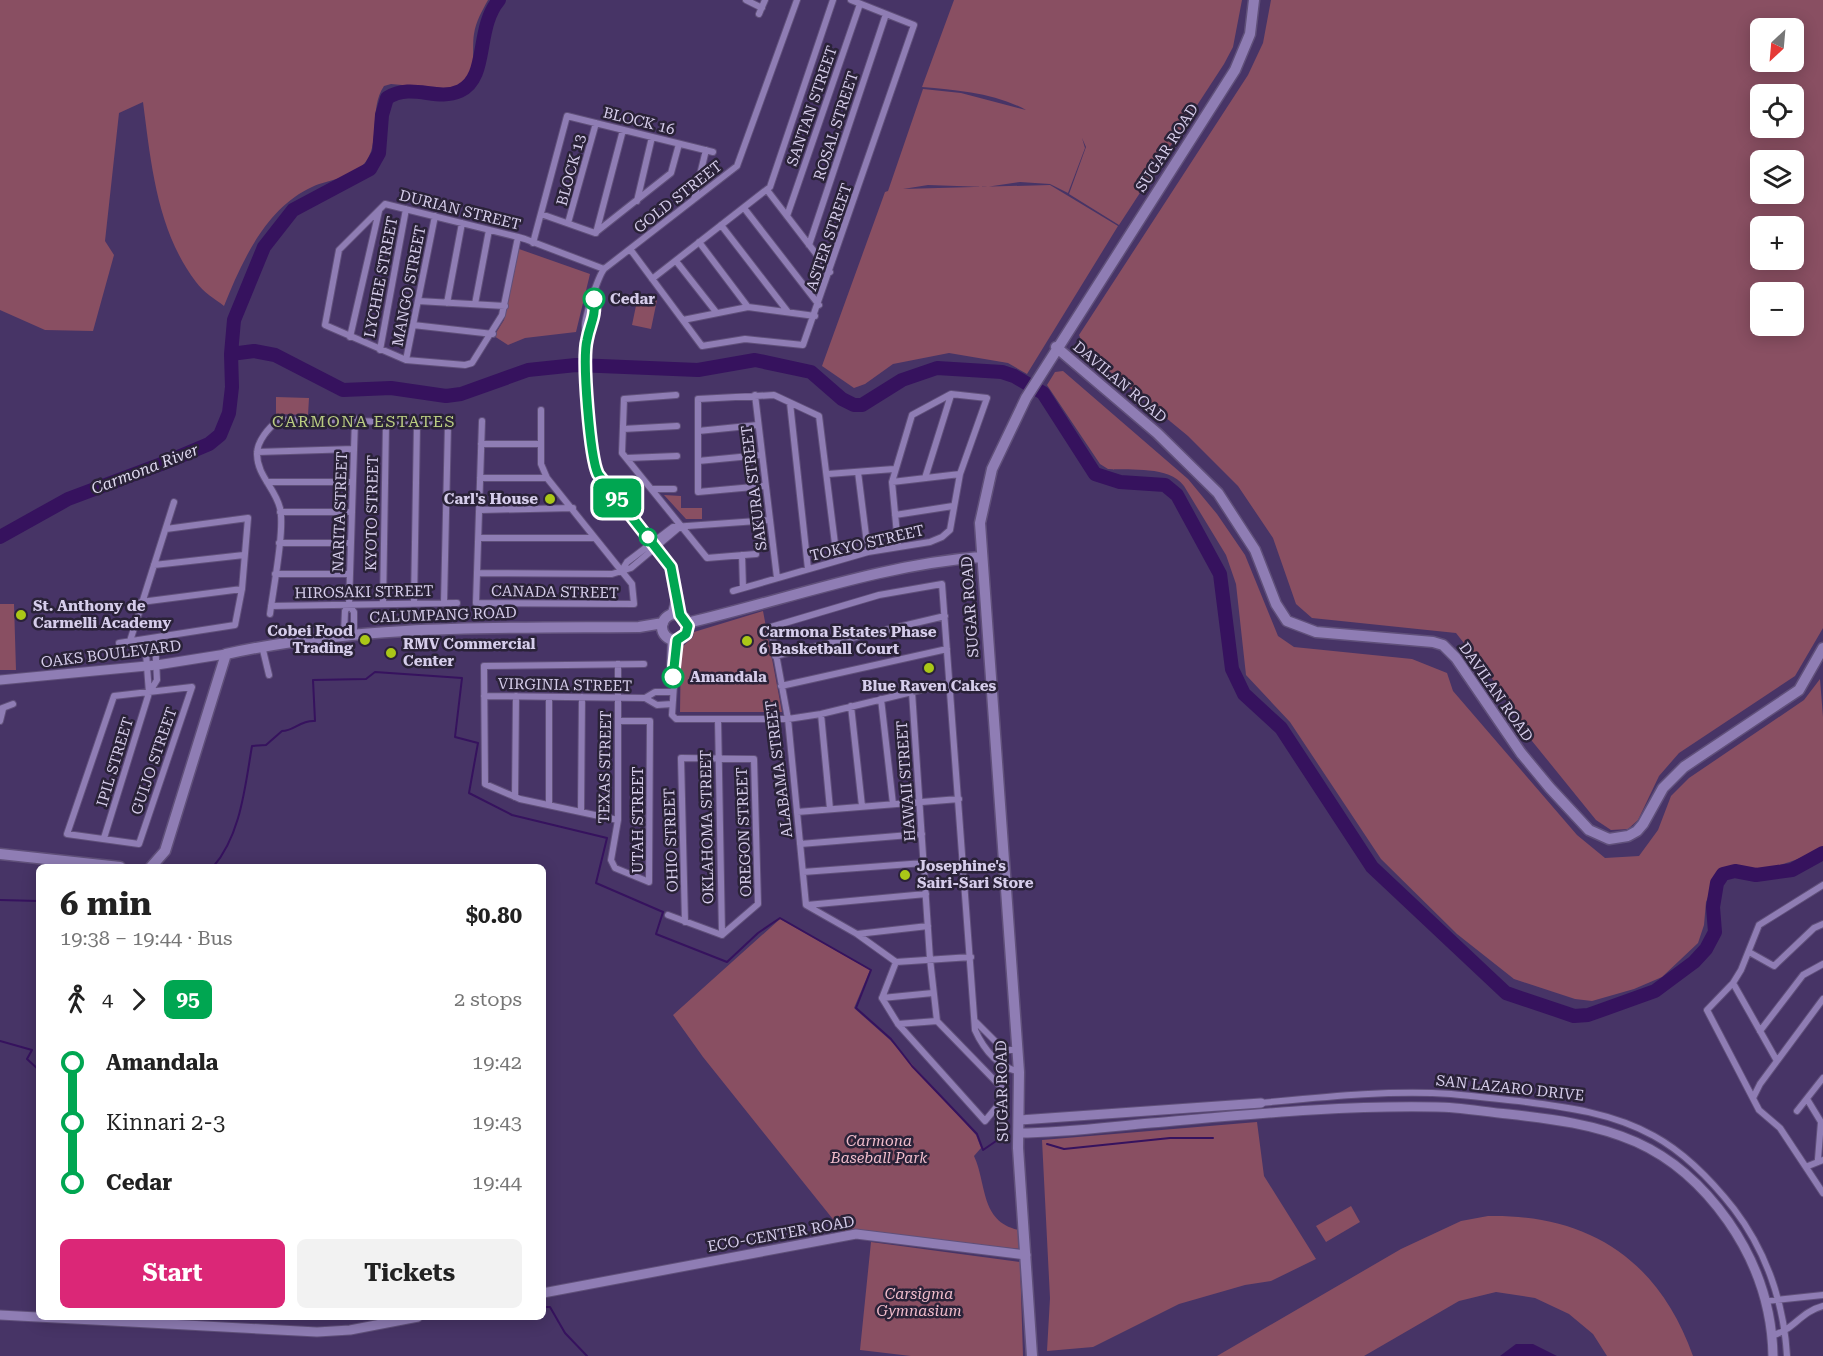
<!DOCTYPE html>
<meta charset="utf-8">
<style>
body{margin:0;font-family:"Roboto Serif",serif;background:#f2f2f2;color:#222;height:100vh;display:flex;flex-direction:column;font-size:22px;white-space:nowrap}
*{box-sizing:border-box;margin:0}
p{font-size:20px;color:#767676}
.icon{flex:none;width:33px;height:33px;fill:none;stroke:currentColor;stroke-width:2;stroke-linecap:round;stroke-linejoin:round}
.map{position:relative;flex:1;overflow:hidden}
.drawer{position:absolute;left:36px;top:864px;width:510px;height:456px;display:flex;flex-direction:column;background:#fff;border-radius:9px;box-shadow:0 3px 15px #0003}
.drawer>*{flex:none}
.badge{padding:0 12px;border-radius:9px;font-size:21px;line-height:39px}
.needle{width:39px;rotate:206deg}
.buttons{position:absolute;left:1750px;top:18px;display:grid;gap:12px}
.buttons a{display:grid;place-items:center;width:54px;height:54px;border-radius:9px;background:#fff;box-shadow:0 3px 15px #0003;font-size:30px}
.map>.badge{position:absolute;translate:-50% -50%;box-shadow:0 0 0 3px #fff}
.legs{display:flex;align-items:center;gap:9px;height:66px;padding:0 24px;font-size:20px}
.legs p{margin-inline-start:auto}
.head{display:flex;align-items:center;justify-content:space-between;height:102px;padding:0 24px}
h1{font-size:33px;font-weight:700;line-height:45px}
.action{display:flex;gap:12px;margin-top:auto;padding:12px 24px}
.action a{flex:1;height:69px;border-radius:9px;background:#db2777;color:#fff;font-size:24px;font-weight:700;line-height:69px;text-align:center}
.action a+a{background:#f2f2f2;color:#222}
ul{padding:0 24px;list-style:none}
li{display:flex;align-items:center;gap:21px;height:60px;font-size:22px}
li i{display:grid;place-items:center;width:9px;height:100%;margin:0 8px;background:currentColor}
li i::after{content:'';width:15px;height:15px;margin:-8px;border:4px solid;border-radius:50%;background:#fff}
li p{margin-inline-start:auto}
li:first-child i{background:linear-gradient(#0000 50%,currentColor 0)}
li:last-child i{background:linear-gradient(currentColor 50%,#0000 0)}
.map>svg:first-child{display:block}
.green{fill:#894f62;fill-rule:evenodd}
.water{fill:#36125e}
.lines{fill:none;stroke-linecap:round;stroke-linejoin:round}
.stream{stroke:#36125e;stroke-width:2}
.river{stroke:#36125e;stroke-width:14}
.minor-casing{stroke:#60507a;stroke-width:8}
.tertiary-casing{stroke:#60507a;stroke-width:11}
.secondary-casing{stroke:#60507a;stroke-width:13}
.minor{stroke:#8f7db4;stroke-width:6}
.tertiary{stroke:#8f7db4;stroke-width:9}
.secondary{stroke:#8f7db4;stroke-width:10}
.line-1-casing{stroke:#fff;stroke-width:14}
.line-1{stroke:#00a651;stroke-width:9}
.stop-1-dot{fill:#fff;stroke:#00a651;stroke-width:3}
.poi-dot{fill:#aac717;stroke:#2a2238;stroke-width:2}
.labels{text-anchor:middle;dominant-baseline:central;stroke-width:5;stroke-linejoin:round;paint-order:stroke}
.street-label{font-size:15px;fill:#d6cdeb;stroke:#2a2238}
.stop-label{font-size:15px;font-weight:bold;fill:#d6cdeb;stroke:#2a2238;text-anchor:start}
.poi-label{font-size:15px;font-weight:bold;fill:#d6cdeb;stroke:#2a2238;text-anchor:start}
.park-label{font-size:15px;font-style:italic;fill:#f1bdcc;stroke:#2a2238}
.neighbourhood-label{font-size:16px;letter-spacing:1.5px;fill:#bacc81;stroke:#2a2238}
.water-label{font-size:16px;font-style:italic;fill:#dfd9ef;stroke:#2a2238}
</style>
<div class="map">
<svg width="1823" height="1356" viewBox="0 0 1823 1356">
<rect width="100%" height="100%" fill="#473466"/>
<path class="green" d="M0,0H488C482,11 476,21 474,34C471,51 479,80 456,87C437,92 410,85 391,84L384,86C368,109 382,146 363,165C350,179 329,179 312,187C266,208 242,261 224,306C215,299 203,292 196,282C157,231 151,163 143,102L119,113L105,241L114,255L93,331L45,330L0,310Z
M954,0H1242L1233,47L1224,64L1119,225L1069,194L1086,147L1082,138L1085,148L1068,193L1050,184L1020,182L986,187L928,185L903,189L1050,185L1118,226L1027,374L1008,363L949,353L893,364L865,384L854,388L822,366L885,192L888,191L923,89L961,93L1026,110C995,93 957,90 922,87Z
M1271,0H1823V628L1795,676L1679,753L1659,776L1638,820L1628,829L1611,830L1596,820L1532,741L1493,680L1456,633L1312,618L1296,604L1273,538L1238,486L1188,436L1086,352L1079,335L1248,75L1263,43ZM1761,28H1794V62H1761ZM1761,94H1794V128H1761ZM1761,160H1794V194H1761ZM1761,226H1794V260H1761ZM1761,292H1794V326H1761Z
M519,249L590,274L576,332L525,338L508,345L494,336L504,320Z
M638,296L657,300L651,329L632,325Z
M1063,371L1188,479L1217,514L1245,555L1278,636L1294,647L1412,659L1447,673L1453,691L1577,835L1605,858L1639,856L1658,830L1671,796L1689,778L1804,700L1820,679L1823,717V847C1801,858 1781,868 1756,868C1742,868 1733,866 1719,870L1706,902L1704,925L1698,943L1662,977L1634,989L1592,1001L1575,999L1514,979L1457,934L1381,859L1290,722L1246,675L1236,584L1226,555L1184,486C1168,465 1132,471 1108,469L1100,464L1047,385L1055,372Z
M276,397L309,398L308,415L276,414Z
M664,495L681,496V508H702V519H686Z
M0,604H14L16,670H0Z
M763,611L782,712H680L681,648L693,637L694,632Z
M780,919L870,970L854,1008L890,1040L976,1135L981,1148L974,1156C987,1184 980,1222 1019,1230L1020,1249L857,1232L844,1233L703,1057L673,1015Z
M1257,1122L1264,1176L1316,1259L1271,1281L1245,1285L1179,1304L1093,1347L1047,1351L1050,1298L1042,1140Z
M1351,1206L1360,1222L1326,1242L1316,1226Z
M1488,1216C1589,1214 1659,1260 1693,1356H1607L1593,1334L1569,1314L1535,1298L1496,1292L1459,1301L1364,1356H1217L1401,1249L1461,1221Z
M871,1242L1020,1262L1023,1356H911L860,1350Z"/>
<path class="water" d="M1516,1344H1533L1557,1356H1500Z"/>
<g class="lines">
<path class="stream" d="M213,867C241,835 245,786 252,746L266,745L282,731C294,731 300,720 315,721L313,680L366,679L375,672L462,678L455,737L478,743L469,793L512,815L607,838L596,883L663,912L656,934L727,962L758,933L780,918L871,970L856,1008L891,1039L912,1066L977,1134L983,1150L999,1139L1009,1140
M0,900L39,901
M0,1041L32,1050L27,1059L39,1070
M1047,1144L1064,1149L1170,1138H1213
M543,1307H550L565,1333L587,1356"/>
<path class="river" d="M231,354L254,351L275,355L343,390L391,388L446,396L461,394L528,370L576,365L698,370L755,360L811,372L842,399L854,405H862L902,380L937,368L1002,372L1014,376L1043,393L1095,474L1120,482L1165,485L1177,495L1220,574L1232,669L1244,694L1281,728L1372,867L1506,993L1574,1016L1588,1015L1655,991L1694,962L1706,949L1715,932L1713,907L1717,883L1723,874L1735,871L1756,875L1792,870L1823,853
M0,537L68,499L164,463L209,444L220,435L229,413L232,387L231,354L234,320L264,247L293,210L370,169L379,153L382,115L387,98C413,82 436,102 460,91C489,78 475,28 499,0"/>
<g class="minor-casing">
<path id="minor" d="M746,0L762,8
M759,14L765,0
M767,190L830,272
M694,199L706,150
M637,201L652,137
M744,208L819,305
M541,214L595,233L671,173L679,144
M787,216L860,4
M568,223L596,123
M721,225L788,312
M596,233L623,130
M518,237L502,315L472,363L465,365L406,360L325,325L339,250L385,204L518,237L525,239L604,269
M699,242L748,307
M533,243L567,116L713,152
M809,245L886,14
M630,249L702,346L745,339L803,345L914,25L851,0
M676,261L716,312
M652,279L770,187L833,0
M418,301L505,306
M447,303L462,223
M475,304L489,230
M683,320L748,307L815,316
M413,325L493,334
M350,337L379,211
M587,339L595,314L594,300
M380,350L406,209
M406,360L435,216
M676,395L624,399L622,453L707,558L756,554
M755,395L777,578
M790,403L808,569
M482,421L476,603L634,604L632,584L547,478L541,464V410
M623,429L677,426
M698,431L758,425
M481,444H540
M257,452L354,449
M627,458L677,456
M698,461L761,455
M858,472L868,552
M828,474L894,469
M480,478H547
M925,478L951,395
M267,482H353
M892,482L960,474
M765,486L698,492V399L774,395L819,416L837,560
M653,489H674
M480,510L573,508
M280,512H352
M895,515L953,506
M479,538H594
M279,543H350
M742,555L743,588
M154,565L244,555
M622,570L627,562L673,527L770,520
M478,573L612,574L631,568L681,526
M275,574H350
M733,591L868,552L930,542L942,537L950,530L960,474L987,398L951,394L912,415L892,482L898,545
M141,602L242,589
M414,603L417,423
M383,604L386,423
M349,605L354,612V633
M271,606L457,603
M270,614C273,590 285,529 280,508C275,488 257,475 257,454C257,441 269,427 279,420C335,419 391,423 448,423L444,603
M680,615L675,579L671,567L598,474C585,449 585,358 585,326C585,316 598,277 604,269L737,166L797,0
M670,616L675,598
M344,634L345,611L349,605L355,419
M671,639L670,666L673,676
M145,640L149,693
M677,640L672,715L676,719H788L821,714L949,683
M130,641L174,502
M119,643L235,625L242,589L248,518L166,529
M262,646L269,675
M775,656L945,616
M781,686L947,649
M192,687L139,844L67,834L114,696Z
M484,696L645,698L655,692H673
M645,698L657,705L672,704
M881,699L893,804
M851,706L862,806
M0,709L13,704
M821,714L830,809
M718,719L722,935
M0,721L3,709
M618,721H650L649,882L615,868L611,860L618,820V664
M515,797L516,696
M549,805V697
M581,812L582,697
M797,812L959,799
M618,820L520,799L485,784L484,666L644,664
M104,838L149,693L157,680L155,639
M800,844L922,834
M803,872L924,863
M1823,885L1759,925L1741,970L1733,983L1707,1010L1759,1110L1780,1128L1823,1193
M807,905L926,894
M668,915L722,935L758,904L754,759L681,758L685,922
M857,934L928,926
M1749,952L1774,966L1814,928L1823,924
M896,962L971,957
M1733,983L1777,1061
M882,998L896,962L857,934L806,905L788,719L771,627L879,595L942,584L975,1030C984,1050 997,1066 1019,1072
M882,998L898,1024L985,1121L1004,1098V1090L937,1021L930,959L912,692
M882,998L933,993
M975,1021L1004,1050H1017
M898,1024L937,1021
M1760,1031L1803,975L1823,964
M1753,1098L1760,1084L1823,999
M1807,1099L1821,1122L1818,1159
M1261,1103C1324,1097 1388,1090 1451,1094C1474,1096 1497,1099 1519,1101C1566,1107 1613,1113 1654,1136C1685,1153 1712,1181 1734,1209C1766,1251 1784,1303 1787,1356
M1797,1111L1823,1078
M1808,1166L1823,1160
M1766,1301L1823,1295
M1773,1335C1794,1330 1800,1312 1823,1306"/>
</g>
<g class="tertiary-casing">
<path id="tertiary" d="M0,680L157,665L226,654
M1020,1120L1261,1103
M1019,1133C1063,1133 1107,1127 1151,1123C1245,1115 1341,1105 1436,1107C1460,1107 1484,1112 1508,1114C1552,1119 1595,1124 1636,1142C1674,1159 1704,1187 1728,1221C1756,1261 1772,1307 1773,1356
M543,1293L856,1234L1026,1255
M0,1315L317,1332L350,1330L418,1317"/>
</g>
<g class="secondary-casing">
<path id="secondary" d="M1056,347L1157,433L1218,493L1255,550L1276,604L1287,621L1316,632L1433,642L1443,645L1456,658L1521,753L1550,788L1589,830L1609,839L1628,836L1637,831L1643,824L1663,788L1684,767L1799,690L1823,648
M662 627a13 13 0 1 1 26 0a13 13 0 1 1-26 0Z
M687,623C785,600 880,565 980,557
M0,854L120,867
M151,867L165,851L226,654C362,624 501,628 639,627L663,623
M1032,1356L1018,1148L1019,1072L980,523L992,469L1026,398L1235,70L1250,34L1254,0"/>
</g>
<use href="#minor" class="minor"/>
<use href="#tertiary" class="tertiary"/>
<use href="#secondary" class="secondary"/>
</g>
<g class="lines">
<g class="line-1-casing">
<path id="line-1" d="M594,299C596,318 590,323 587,340C582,360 590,457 598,474L671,567L680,615L688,626L686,634L677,640L673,677"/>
</g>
<use href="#line-1" class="line-1"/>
</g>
<g class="stop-1-dot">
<circle cx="594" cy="299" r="10"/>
<circle cx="648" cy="537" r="8"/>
<circle cx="673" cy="677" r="10"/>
</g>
<g class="poi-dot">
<circle cx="550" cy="499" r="6"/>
<circle cx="21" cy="615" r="6"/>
<circle cx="365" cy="640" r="6"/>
<circle cx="747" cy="641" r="6"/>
<circle cx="391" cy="653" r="6"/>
<circle cx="929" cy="668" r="6"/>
<circle cx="905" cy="875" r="6"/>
</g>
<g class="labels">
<g class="street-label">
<text transform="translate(812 106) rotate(-71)">SANTAN STREET</text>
<text transform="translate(639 121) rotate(14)">BLOCK 16</text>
<text transform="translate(836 126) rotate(-72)">ROSAL STREET</text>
<text transform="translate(1167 148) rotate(-57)">SUGAR ROAD</text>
<text transform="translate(571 170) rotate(-75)">BLOCK 13</text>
<text transform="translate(678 197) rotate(-38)">GOLD STREET</text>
<text transform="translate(460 210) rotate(14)">DURIAN STREET</text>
<text transform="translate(829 237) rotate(-71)">ASTER STREET</text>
<text transform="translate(381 277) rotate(-79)">LYCHEE STREET</text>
<text transform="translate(409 286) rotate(-79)">MANGO STREET</text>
<text transform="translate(1120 382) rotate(40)">DAVILAN ROAD</text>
<text transform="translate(754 488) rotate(-97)">SAKURA STREET</text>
<text transform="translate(340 512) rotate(-88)">NARITA STREET</text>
<text transform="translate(372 513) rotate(-89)">KYOTO STREET</text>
<text transform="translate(867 543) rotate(-13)">TOKYO STREET</text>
<text transform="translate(364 592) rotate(-1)">HIROSAKI STREET</text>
<text transform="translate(555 592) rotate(1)">CANADA STREET</text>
<text transform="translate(970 607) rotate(-94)">SUGAR ROAD</text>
<text transform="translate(443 615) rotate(-2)">CALUMPANG ROAD</text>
<text transform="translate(111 654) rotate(-7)">OAKS BOULEVARD</text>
<text transform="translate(565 685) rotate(1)">VIRGINIA STREET</text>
<text transform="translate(1496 692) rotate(55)">DAVILAN ROAD</text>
<text transform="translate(154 761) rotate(-71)">GUIJO STREET</text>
<text transform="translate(115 762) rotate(-73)">IPIL STREET</text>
<text transform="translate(605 767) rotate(-89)">TEXAS STREET</text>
<text transform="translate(779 769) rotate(-97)">ALABAMA STREET</text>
<text transform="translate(906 781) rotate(-94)">HAWAII STREET</text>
<text transform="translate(638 820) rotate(-90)">UTAH STREET</text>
<text transform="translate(707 827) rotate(-91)">OKLAHOMA STREET</text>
<text transform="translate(744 832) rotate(-92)">OREGON STREET</text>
<text transform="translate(671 840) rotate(-92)">OHIO STREET</text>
<text transform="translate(1510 1088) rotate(6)">SAN LAZARO DRIVE</text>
<text transform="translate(1002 1091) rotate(-91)">SUGAR ROAD</text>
<text transform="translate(781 1234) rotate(-10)">ECO-CENTER ROAD</text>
</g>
<g class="stop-label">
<text x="610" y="299">Cedar</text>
<text x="690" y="677">Amandala</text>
</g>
<g class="poi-label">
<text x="538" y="499" text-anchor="end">Carl's House</text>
<text x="33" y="606">St. Anthony de<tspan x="33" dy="17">Carmelli Academy</tspan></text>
<text x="353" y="631" text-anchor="end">Cobei Food<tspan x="353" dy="17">Trading</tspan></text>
<text x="759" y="632">Carmona Estates Phase<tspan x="759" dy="17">6 Basketball Court</tspan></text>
<text x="403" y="644">RMV Commercial<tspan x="403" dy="17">Center</tspan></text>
<text x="929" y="686" text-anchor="middle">Blue Raven Cakes</text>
<text x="917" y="866">Josephine's<tspan x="917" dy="17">Sairi-Sari Store</tspan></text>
</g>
<g class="park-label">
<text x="879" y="1141">Carmona<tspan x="879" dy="17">Baseball Park</tspan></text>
<text x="919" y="1294">Carsigma<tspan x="919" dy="17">Gymnasium</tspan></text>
</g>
<g class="neighbourhood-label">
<text x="364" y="421">CARMONA ESTATES</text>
</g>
<g class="water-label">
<text transform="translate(145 469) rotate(-21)">Carmona River</text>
</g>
</g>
</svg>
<div class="buttons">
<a><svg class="needle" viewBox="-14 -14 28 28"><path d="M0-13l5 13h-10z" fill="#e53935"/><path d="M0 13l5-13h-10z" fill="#767676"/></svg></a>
<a><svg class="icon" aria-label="locate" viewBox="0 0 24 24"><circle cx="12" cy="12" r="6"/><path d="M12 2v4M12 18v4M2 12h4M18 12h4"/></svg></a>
<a><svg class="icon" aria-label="layers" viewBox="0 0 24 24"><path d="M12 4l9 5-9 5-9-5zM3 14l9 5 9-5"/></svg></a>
<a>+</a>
<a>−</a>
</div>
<b class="badge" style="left:617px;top:498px;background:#00a651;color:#fff">95</b>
<section class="drawer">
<div class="head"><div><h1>6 min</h1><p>19:38 – 19:44 · Bus</p></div><b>$0.80</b></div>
<div class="legs"><svg class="icon" aria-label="walk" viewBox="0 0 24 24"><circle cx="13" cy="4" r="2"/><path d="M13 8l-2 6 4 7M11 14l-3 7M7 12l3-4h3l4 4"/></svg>4<svg class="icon" aria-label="forward" viewBox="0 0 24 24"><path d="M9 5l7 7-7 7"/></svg><b class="badge" style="background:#00a651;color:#fff">95</b><p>2 stops</p></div>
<ul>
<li><i style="color:#00a651"></i><b>Amandala</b><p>19:42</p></li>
<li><i style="color:#00a651"></i><span>Kinnari 2-3</span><p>19:43</p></li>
<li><i style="color:#00a651"></i><b>Cedar</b><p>19:44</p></li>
</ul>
<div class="action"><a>Start</a><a>Tickets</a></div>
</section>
</div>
